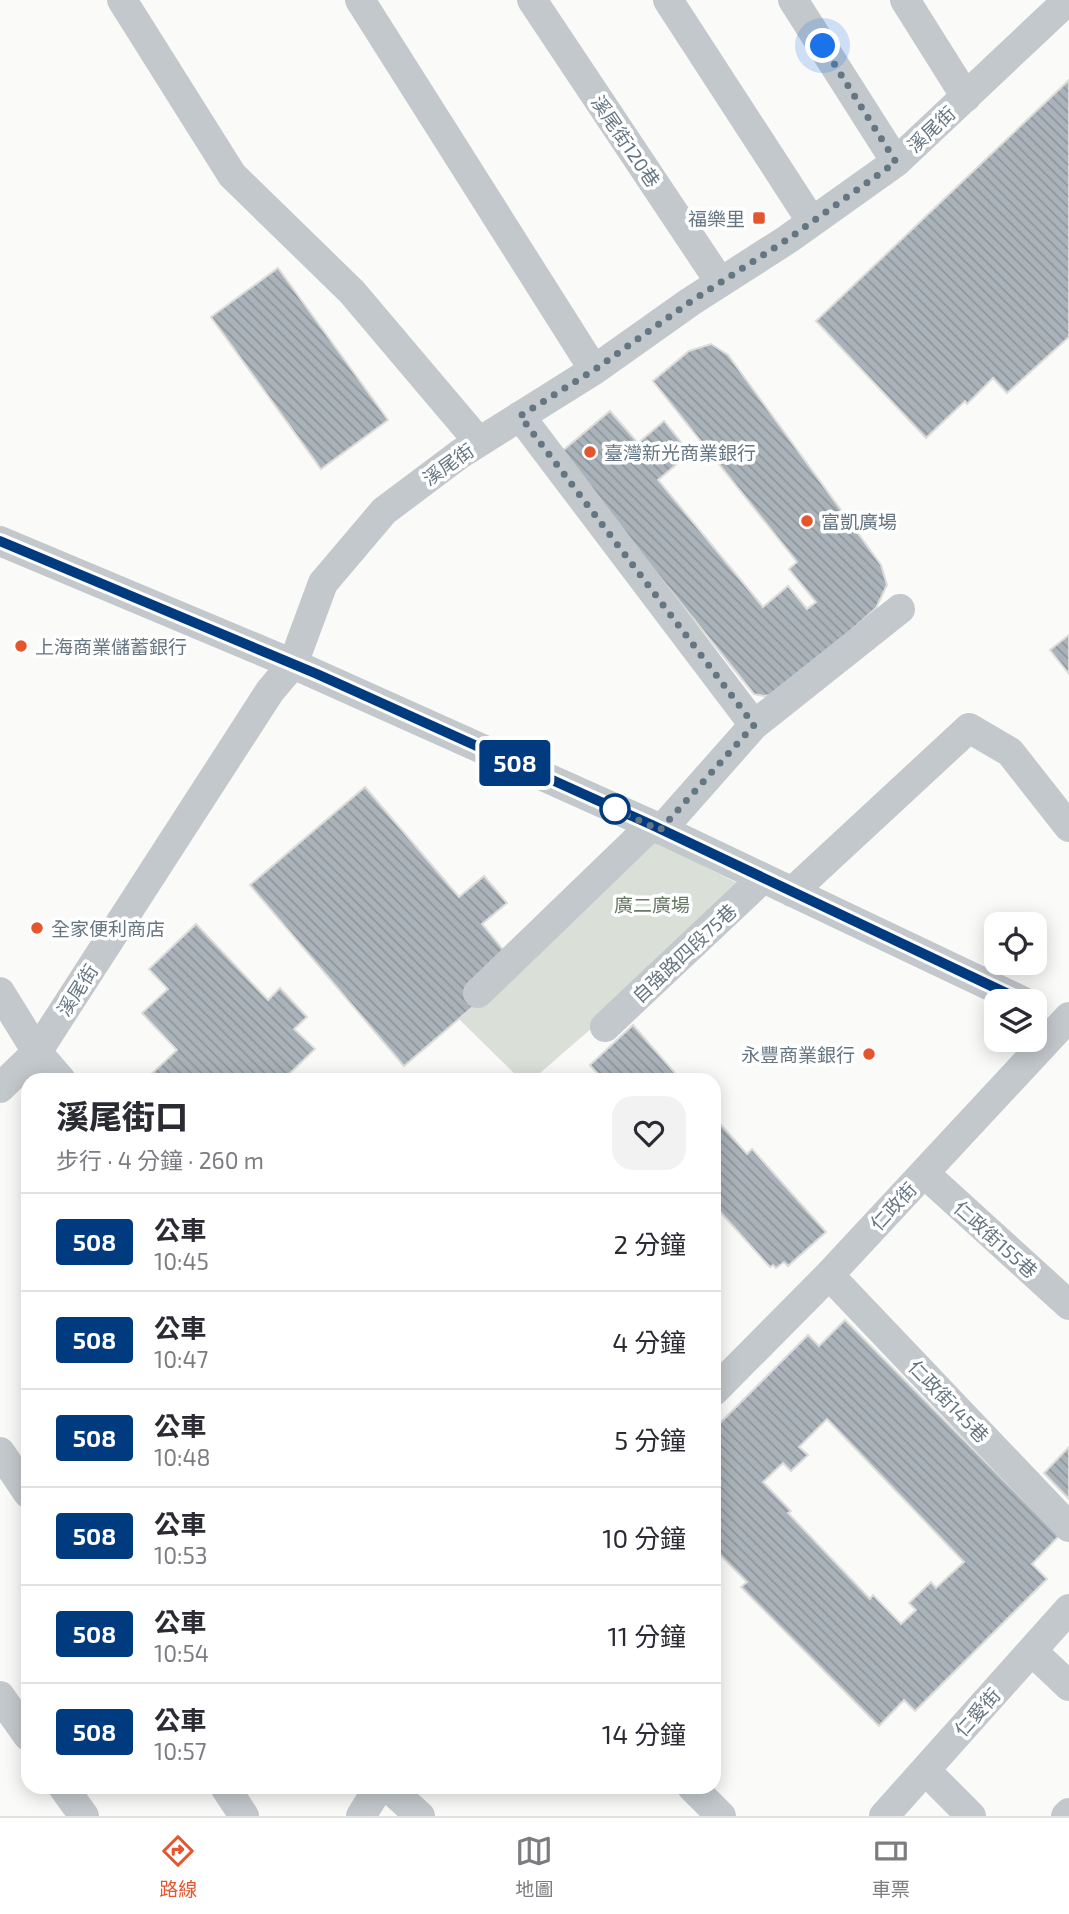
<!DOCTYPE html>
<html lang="zh-TW">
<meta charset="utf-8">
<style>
body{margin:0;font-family:"Exo 2","Noto Sans TC",sans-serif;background:#f2f2f3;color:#2b2b33;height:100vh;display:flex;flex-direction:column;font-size:26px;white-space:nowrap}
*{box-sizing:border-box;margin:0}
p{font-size:23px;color:#7c7c81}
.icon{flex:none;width:38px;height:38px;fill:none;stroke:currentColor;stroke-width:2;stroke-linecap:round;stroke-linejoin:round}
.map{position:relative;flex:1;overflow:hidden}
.side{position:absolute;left:21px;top:1073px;width:700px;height:721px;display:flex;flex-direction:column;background:#fff;border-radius:21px;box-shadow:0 4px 18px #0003}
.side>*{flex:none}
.badge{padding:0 14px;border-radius:5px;font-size:24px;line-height:46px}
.fabs{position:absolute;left:984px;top:912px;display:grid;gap:14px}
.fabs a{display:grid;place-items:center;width:63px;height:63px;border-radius:14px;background:#fff;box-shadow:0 4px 18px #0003;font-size:35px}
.you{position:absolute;width:35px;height:35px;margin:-18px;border:5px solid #fff;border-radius:50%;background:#1a73e8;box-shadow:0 0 0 10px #1a73e833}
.map>.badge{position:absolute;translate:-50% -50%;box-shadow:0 0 0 4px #fff}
.round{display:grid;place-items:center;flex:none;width:74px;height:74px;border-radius:21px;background:#f2f2f3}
.overview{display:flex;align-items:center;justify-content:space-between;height:119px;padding:0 35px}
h1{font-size:33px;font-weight:800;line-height:52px}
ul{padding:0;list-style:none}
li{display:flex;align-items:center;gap:21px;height:98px;padding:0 35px;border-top:2px solid #e1e1e2}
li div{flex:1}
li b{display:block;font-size:26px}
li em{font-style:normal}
li .badge{min-width:77px;font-weight:700;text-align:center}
.menu{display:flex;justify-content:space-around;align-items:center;height:98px;border-top:2px solid #e1e1e2;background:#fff;font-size:19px;color:#7c7c81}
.menu a{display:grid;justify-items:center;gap:4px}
.menu .on{color:#e4572e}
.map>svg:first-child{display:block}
.park{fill:#dadfd7}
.building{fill:url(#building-back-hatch);stroke:#dcdcda;stroke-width:2;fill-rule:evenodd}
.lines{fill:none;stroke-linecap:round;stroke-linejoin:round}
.minor{stroke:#c3c8cc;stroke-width:30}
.line-casing{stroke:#fff;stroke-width:16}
.line{stroke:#003b80;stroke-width:10}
.walk{stroke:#657683;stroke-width:7;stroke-dasharray:0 12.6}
.poi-dot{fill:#e4572e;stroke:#fff;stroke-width:2.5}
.stop-dot{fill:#fff;stroke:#003b80;stroke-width:3.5}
.labels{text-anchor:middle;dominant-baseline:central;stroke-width:7;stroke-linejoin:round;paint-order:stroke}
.street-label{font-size:19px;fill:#657683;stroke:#fff}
.poi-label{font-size:19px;fill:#657683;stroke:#fff;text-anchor:start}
.park-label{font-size:19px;fill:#687a64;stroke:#fff}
</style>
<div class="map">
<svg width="1069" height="1816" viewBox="0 0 1069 1816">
<defs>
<pattern id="building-back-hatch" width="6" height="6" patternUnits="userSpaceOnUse" patternTransform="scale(1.75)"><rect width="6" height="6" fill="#aab3b9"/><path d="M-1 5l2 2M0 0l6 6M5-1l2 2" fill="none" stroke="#8e969c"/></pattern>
</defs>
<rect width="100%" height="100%" fill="#fafaf8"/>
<path class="park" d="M642,835L751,890L532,1080H521L459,1019Z"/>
<path class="building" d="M1069,80V337L1007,393L993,378L967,404L965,401L926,438L816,321Z
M278,268L388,420L321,469L211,317Z
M711,344L728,355L881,565L887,585L876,608L781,693L764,696L754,694L560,453L610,411L638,443L664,421L690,453L658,480L763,607L788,586L807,609L816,602L789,569L797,562L653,381L689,351Z
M1069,635V674L1050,650Z
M365,787L459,897L484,876L507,903L482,924L518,968L404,1066L250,885Z
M196,924L268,1000L280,988L307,1017L294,1029L315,1049L290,1073L296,1080H145L177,1050L142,1013L168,989L149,969Z
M633,1025L681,1080H603L590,1065Z
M714,1117L747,1154L752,1149L826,1232L788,1266L784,1262L776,1268L773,1265L770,1267L714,1205Z
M845,1320L1059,1536L1032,1564L1047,1579L915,1711L904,1700L879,1726L741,1587L747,1582L714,1549V1429L808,1335L819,1346ZM827,1419L964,1562L936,1588L931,1582L909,1603L916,1610L901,1624L873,1595L870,1599L788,1513L791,1511L763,1482L783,1463L791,1471L808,1455L799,1447Z
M1069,1447V1499L1044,1473Z"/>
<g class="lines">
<path class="minor" d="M122,0L232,175L352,292L479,442
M360,0L594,370
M532,0L720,282
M668,0L812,222
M793,0L896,162
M905,0L966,97
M520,416L754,725
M0,541L293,664L652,825L1022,1001
M661,830L754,725L900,609
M792,892L969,728L1010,752L1069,827
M0,992L37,1052L61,1080
M478,993L652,825
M605,1027L763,878
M0,1088L37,1052L270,691L293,664L323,583L384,511L460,454L594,370L690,302L788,239L896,162L1068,0
M924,1173L1069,1305
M829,1275L1069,1527
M714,1391L829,1275L1069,1017
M0,1452L28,1493
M1032,1651L1069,1686
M0,1696L28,1736
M925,1770L971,1816
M63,1787L84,1816
M225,1787L244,1816
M388,1787L420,1816
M692,1787L721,1816
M361,1816L379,1787
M884,1816L1069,1609
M1066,1816L1069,1813"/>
</g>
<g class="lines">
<g class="line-casing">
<path id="line" d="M0,541L317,674L652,825L1023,1001"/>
</g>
<use href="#line" class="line"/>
<path class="walk" d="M615,809L604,804L660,830L754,725L520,416L594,370L690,302L788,239L896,162L823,46"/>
</g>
<g class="poi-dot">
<rect x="752" y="211" width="14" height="14" rx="3.5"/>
<circle cx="590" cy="452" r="7"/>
<circle cx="807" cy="521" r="7"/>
<circle cx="21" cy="646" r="7"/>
<circle cx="37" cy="928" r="7"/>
<circle cx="869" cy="1054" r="7"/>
</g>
<circle class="stop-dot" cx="615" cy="809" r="14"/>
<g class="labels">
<g class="street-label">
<text transform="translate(931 129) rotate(-43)">溪尾街</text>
<text transform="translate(626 141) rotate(56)">溪尾街120巷</text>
<text transform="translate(448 464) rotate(-35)">溪尾街</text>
<text transform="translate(684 953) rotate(-43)">自強路四段75巷</text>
<text transform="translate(77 990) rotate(-57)">溪尾街</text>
<text transform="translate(893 1206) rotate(-47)">仁政街</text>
<text transform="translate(996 1239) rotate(42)">仁政街155巷</text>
<text transform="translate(949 1401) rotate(46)">仁政街145巷</text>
<text transform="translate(977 1712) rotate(-48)">仁愛街</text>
</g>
<g class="poi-label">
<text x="745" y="218" text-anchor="end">福樂里</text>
<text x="604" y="452">臺灣新光商業銀行</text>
<text x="821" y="521">富凱廣場</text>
<text x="35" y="646">上海商業儲蓄銀行</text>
<text x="51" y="928">全家便利商店</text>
<text x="855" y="1054" text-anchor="end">永豐商業銀行</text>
</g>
<g class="park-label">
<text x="652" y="904">廣二廣場</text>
</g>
</g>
</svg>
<div class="fabs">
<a><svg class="icon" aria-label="locate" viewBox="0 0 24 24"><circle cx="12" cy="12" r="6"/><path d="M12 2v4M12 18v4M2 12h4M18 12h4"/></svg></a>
<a><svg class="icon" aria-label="layers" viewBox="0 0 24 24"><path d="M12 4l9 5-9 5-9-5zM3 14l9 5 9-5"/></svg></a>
</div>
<div class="you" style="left:823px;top:46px"></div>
<b class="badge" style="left:515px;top:763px;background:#003b80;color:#fff">508</b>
<section class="side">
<div class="overview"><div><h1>溪尾街口</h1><p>步行 · 4 分鐘 · 260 m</p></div><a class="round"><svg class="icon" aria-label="heart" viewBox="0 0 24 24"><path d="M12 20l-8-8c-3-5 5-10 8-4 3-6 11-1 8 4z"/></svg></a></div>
<ul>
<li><span class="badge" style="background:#003b80;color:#fff">508</span><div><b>公車</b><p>10:45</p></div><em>2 分鐘</em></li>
<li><span class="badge" style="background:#003b80;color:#fff">508</span><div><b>公車</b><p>10:47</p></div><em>4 分鐘</em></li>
<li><span class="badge" style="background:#003b80;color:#fff">508</span><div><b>公車</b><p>10:48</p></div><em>5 分鐘</em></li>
<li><span class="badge" style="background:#003b80;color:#fff">508</span><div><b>公車</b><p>10:53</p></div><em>10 分鐘</em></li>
<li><span class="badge" style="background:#003b80;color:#fff">508</span><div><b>公車</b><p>10:54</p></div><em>11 分鐘</em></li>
<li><span class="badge" style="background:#003b80;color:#fff">508</span><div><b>公車</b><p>10:57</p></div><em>14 分鐘</em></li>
</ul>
</section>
</div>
<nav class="menu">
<a class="on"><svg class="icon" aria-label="directions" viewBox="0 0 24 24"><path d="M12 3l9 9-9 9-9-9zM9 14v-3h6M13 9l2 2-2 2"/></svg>路線</a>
<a><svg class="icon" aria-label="map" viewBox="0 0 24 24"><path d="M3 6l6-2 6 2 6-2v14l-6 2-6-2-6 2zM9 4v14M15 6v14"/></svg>地圖</a>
<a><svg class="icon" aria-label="tickets" viewBox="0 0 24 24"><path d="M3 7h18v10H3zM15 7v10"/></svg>車票</a>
</nav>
